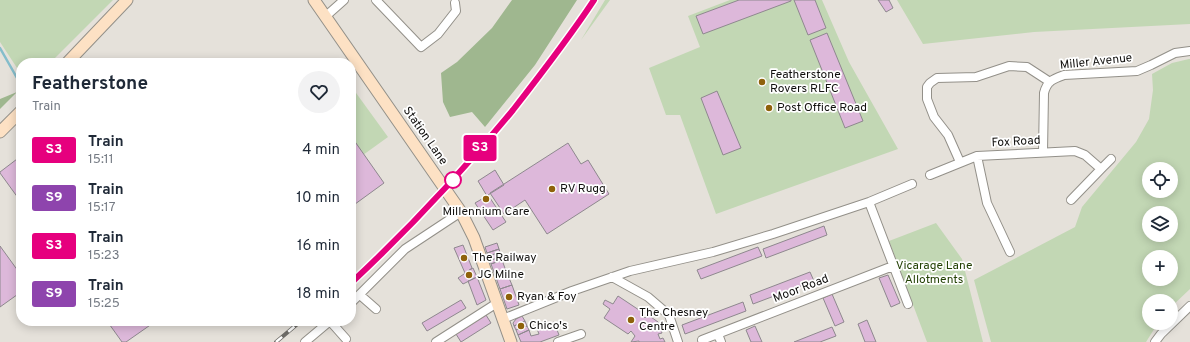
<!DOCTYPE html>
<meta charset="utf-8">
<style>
body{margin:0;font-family:Overpass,sans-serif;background:#f2f2f3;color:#1f2937;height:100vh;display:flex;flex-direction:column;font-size:15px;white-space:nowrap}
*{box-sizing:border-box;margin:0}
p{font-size:13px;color:#747a83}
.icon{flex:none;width:22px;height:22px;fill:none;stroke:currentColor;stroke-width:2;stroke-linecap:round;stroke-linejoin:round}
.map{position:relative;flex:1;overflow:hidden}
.details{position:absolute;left:16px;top:58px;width:340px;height:268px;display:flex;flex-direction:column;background:#fff;border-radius:16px;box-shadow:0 2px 10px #0003}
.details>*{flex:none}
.badge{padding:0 8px;border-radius:3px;font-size:14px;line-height:26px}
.controls{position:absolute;left:1142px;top:162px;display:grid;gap:8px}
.controls a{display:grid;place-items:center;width:36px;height:36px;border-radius:50%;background:#fff;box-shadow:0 2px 10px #0003;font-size:20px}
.map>.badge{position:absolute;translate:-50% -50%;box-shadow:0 0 0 2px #fff}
.round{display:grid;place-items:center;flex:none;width:42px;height:42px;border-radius:21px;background:#f2f2f3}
.overview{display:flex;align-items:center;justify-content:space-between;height:68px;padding:0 16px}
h1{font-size:19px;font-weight:700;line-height:30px}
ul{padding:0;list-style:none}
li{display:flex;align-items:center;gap:12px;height:48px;padding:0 16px}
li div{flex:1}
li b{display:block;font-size:15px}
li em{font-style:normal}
li .badge{min-width:44px;font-weight:700;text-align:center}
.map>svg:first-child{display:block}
.green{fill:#c2d7b4;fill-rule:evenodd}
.forest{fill:#9fb78f}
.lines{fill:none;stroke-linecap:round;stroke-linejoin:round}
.stream{stroke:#85bdcb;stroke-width:2.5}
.building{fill:#ddb8da;stroke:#8e888e}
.street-casing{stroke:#939089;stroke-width:10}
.secondary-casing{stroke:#939089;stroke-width:13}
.street{stroke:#fff;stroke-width:8}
.secondary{stroke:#fde1c4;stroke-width:11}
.rail-casing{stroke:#6e6c68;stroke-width:4}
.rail{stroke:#fff;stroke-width:2.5;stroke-dasharray:8;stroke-linecap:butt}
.line-casing{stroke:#fff;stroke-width:9}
.line{stroke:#e6007e;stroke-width:6}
.poi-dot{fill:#8f620b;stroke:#fff;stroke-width:1.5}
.stop-dot{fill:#fff;stroke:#e6007e;stroke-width:2}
.labels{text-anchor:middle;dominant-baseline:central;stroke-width:3.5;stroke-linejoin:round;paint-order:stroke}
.street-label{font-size:12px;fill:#11100e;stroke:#fff}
.poi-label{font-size:12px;fill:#11100e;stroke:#fff;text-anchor:start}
.park-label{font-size:12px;fill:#234104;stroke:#fff}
</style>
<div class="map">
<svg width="1190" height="342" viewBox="0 0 1190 342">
<rect width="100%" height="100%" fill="#e5e1da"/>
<path class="green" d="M0,0H113L50,63H21V74L0,42Z
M605,0H610L581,40Z
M730,0H822L849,62L898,149L716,214L680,115H666L649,68L700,47L688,16Z
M897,0H1190V24L1034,32L923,44Z
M1189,59H1190V289L1171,307V301H1149V323H1158L1146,342H991L974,280L1075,227L1082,207L1136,142L1149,119L1153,90L1152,74L1172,63ZM1149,169H1171V191H1149ZM1149,213H1171V235H1149ZM1149,257H1171V279H1149Z
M351,86L388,137L363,155L351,138Z
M936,223L962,259L983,342H927L889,241Z"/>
<path class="forest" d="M512,0H577L535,65L485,127L472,112L450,117L443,102L441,73L457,62L492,28Z
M17,92L0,109V99Z"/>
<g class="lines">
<path class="stream" d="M0,48L21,85"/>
</g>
<path class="building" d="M739,0H791V1L703,34L696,16Z
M794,0H815L826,28L808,35Z
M878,0H889L893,8L886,12Z
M827,33L863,121L845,128L810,40Z
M717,91L741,148L723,155L701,98Z
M474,135L477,137L470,144L468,141Z
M351,136L384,183L351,207Z
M568,143L581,164L588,160L609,194L547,234L525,200L504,214L490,193Z
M21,156V202L0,173V172Z
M495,170L504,185L488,195L506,222L493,230L475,203L487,196L478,181Z
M824,226L827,235L766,258L763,249Z
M497,243L499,249L487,253L485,247Z
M463,245L472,268L465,273L454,248Z
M0,246L21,275V292L0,307Z
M758,247L762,256L701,279L697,270Z
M499,249L500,252L489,256L487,253Z
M500,252L502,257L490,260L489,256Z
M502,257V260L491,264L490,260Z
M502,260L506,271L495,275L491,264Z
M473,268L477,277L463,284L458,278Z
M506,271L512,285L500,289L495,275Z
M810,272L814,281L753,304L750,295Z
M888,275L900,303L891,307L879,278Z
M477,277L486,300L477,305L468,281Z
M512,285L519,305L507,309L500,289Z
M832,294L844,322L835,326L823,298Z
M618,296L642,312L641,314L645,318L648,315L658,322L662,333L658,334L660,339L663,338L665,342H639V341L631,342L635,336L631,331L628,334L604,318L610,309L603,304L605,300L613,304Z
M461,300L466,308L427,331L422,323Z
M743,302L746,311L685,334L682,325Z
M486,315L491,323L461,342L456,334Z
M522,316L525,321L514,326L513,323L516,319Z
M867,320L876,342H865L858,324Z
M107,321H156L126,342H122Z
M525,321L527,326L516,330L514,326Z
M554,322L559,335L540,342H521L518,335L529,330L531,336L539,334L537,329Z
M527,326L529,330L518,335L516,330Z
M755,326L762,342H751L746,330Z
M832,327L836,336L820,342H794Z"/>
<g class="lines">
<g class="street-casing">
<path id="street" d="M376,0L421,47L438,34L456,11L455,3
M326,16L344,0
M1043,152L1044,93C1047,81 1053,79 1064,75L1137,71L1151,65L1175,53L1190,51
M977,156L987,203L1010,252
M960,162L948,135L934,117L927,99V87L930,83L937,78L976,77L1009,66L1027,67L1050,82
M930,175L977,156L1075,151L1085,155L1101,169L1111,159
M1071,200L1101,169
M869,202L908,304
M612,277L648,297L669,315L678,342
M360,295L376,309
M351,303L405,249L461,212
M503,319L572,291L630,271L713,252L773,234L869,202L912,184
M330,321L346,339
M718,334L721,342
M702,340L893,266
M305,342L330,321
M436,342L497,303
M558,342L581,334
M1155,342L1161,334L1190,306"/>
</g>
<g class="secondary-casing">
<path id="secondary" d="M314,0L461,212L474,238L511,342
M67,63L127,0
M0,132L21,111"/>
</g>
<use href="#street" class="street"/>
<use href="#secondary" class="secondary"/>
<g class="rail-casing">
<path id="rail" d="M351,283C408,230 460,174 509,114C539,78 568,40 594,0
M276,342L301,321"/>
</g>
<use href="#rail" class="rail"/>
</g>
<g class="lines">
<g class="line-casing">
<path id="line" d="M351,283C409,229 463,171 513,110C541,74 569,38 594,0"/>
</g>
<use href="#line" class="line"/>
</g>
<g class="poi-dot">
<circle cx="762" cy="82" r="4"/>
<circle cx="769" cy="108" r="4"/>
<circle cx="552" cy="189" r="4"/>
<circle cx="486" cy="199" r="4"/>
<circle cx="464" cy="258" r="4"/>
<circle cx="469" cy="275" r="4"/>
<circle cx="509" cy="297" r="4"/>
<circle cx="631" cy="320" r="4"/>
<circle cx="521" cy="326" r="4"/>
</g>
<circle class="stop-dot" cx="453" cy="180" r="8"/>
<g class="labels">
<g class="street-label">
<text transform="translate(1096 62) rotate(-6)">Miller Avenue</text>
<text transform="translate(425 136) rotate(55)">Station Lane</text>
<text transform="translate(1016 142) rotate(-3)">Fox Road</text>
<text transform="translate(801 289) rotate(-21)">Moor Road</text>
</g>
<g class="poi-label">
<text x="770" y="75">Featherstone<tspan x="770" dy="14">Rovers RLFC</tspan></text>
<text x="777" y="108">Post Office Road</text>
<text x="560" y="189">RV Rugg</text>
<text x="486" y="212" text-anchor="middle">Millennium Care</text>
<text x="472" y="258">The Railway</text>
<text x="477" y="275">JG Milne</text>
<text x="517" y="297">Ryan &amp; Foy</text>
<text x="639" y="313">The Chesney<tspan x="639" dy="14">Centre</tspan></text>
<text x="529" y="326">Chico's</text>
</g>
<g class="park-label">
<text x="934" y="266">Vicarage Lane<tspan x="934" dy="14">Allotments</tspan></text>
</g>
</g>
</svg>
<div class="controls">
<a><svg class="icon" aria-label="locate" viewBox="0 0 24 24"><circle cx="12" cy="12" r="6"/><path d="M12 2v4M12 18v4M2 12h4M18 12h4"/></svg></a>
<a><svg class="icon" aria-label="layers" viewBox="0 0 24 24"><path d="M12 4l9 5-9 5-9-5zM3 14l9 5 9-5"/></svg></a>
<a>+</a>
<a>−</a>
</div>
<b class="badge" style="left:480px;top:148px;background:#e6007e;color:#fff">S3</b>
<section class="details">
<div class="overview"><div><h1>Featherstone</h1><p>Train</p></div><a class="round"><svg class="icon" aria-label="heart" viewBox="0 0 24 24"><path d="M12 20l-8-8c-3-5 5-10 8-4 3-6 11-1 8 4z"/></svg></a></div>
<ul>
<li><span class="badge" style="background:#e6007e;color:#fff">S3</span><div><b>Train</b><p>15:11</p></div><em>4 min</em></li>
<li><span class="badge" style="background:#8e44ad;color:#fff">S9</span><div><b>Train</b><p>15:17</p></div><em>10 min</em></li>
<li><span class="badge" style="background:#e6007e;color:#fff">S3</span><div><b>Train</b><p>15:23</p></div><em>16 min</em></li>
<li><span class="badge" style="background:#8e44ad;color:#fff">S9</span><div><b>Train</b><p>15:25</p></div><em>18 min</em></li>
</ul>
</section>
</div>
